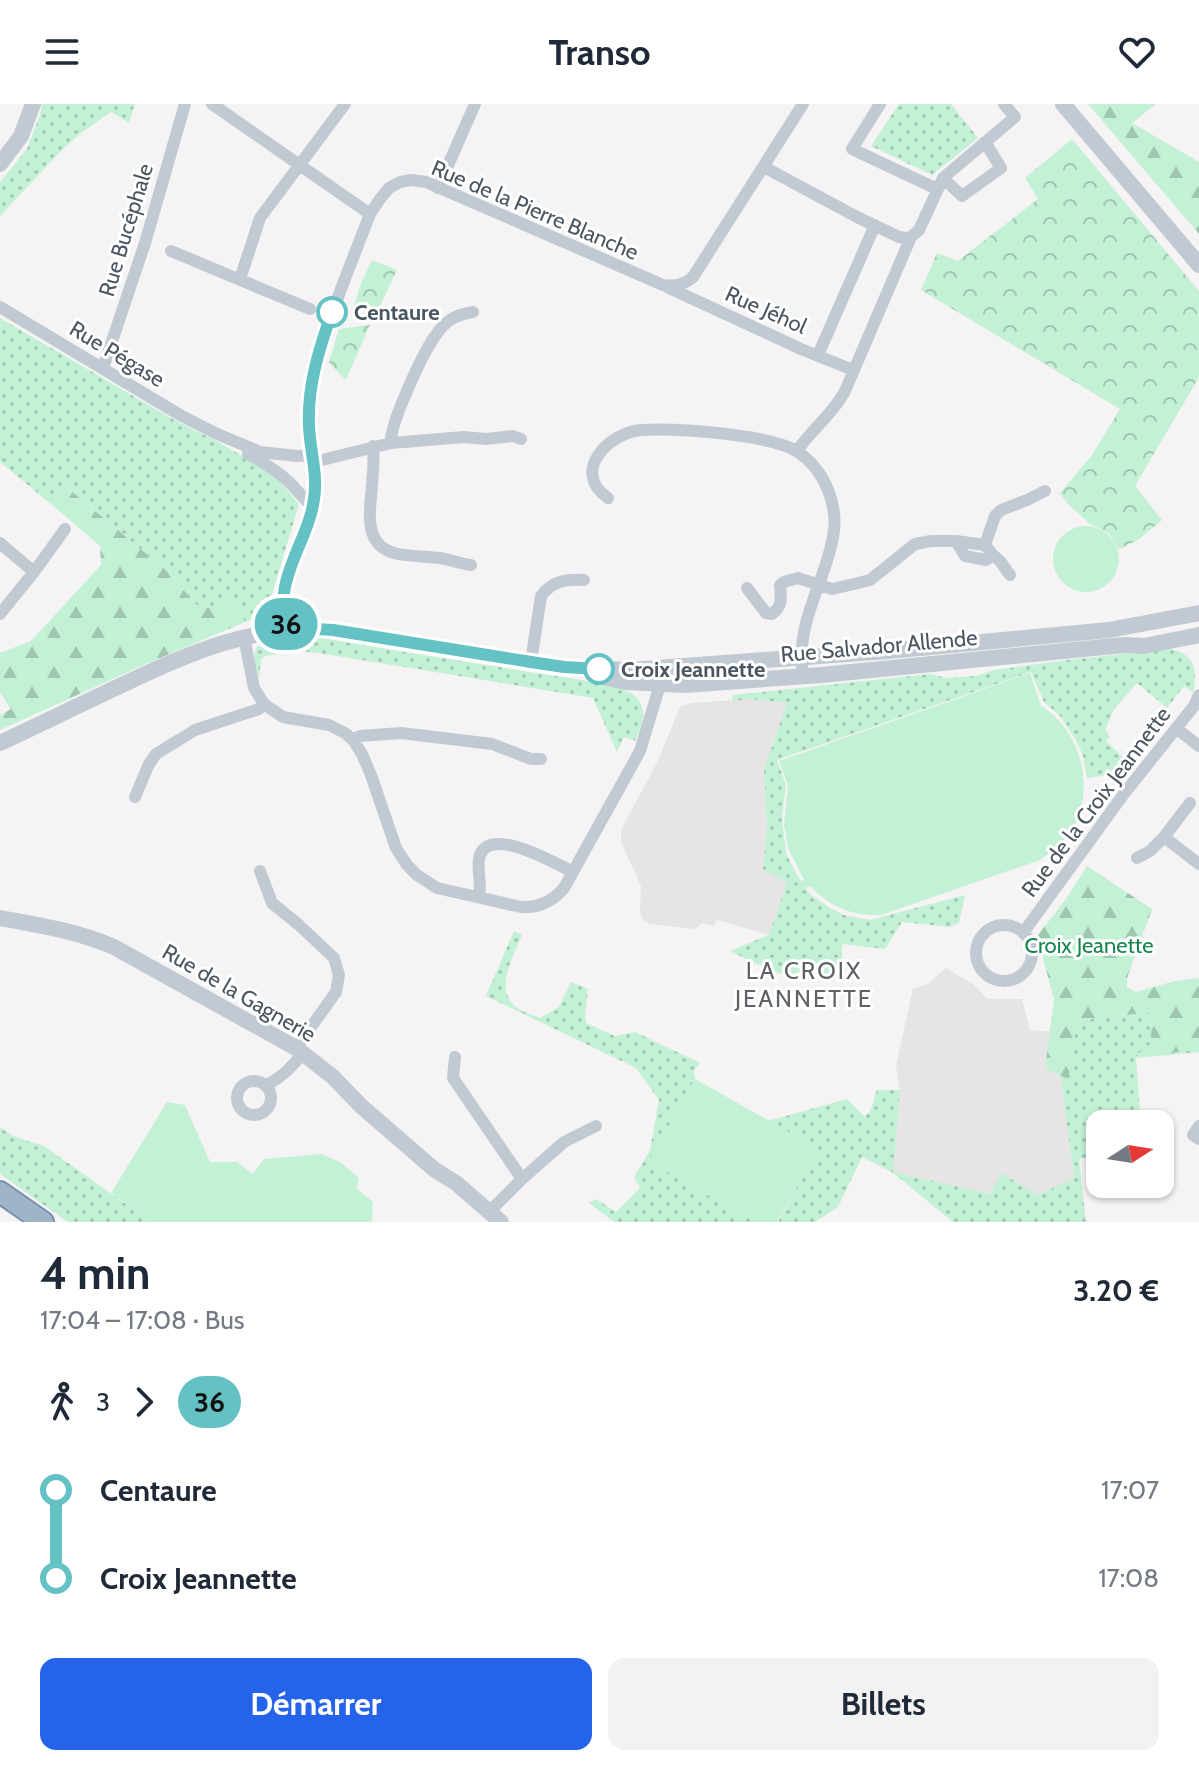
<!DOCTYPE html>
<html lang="fr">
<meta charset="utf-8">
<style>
body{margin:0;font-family:Cabin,sans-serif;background:#f2f2f3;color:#1f2937;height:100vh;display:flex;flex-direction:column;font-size:30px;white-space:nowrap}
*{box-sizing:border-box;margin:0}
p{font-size:26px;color:#747a83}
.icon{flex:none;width:44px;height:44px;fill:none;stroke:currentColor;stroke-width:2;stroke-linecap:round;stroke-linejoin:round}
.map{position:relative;height:1118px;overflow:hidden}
.panel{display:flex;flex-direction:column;background:#fff;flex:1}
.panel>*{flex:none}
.badge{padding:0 16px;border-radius:26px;font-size:28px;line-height:52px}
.needle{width:52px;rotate:78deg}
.tools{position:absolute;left:1086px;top:1006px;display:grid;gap:16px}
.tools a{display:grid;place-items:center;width:88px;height:88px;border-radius:16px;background:#fff;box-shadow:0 2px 6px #0004;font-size:40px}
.map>.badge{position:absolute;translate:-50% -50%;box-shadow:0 0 0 4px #fff}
.legs{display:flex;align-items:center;gap:12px;height:88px;padding:0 40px;font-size:26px}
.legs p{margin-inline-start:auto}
.head{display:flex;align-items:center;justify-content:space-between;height:136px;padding:0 40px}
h1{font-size:44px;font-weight:700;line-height:60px}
.button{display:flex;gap:16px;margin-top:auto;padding:16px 40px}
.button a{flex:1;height:92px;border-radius:16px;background:#2563eb;color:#fff;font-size:32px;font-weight:700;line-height:92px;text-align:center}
.button a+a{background:#f2f2f3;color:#1f2937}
ul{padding:0 40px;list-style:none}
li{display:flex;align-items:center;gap:28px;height:88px;font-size:30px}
li i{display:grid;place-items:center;width:12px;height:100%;margin:0 10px;background:currentColor}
li i::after{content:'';width:20px;height:20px;margin:-10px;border:6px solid;border-radius:50%;background:#fff}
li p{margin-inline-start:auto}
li:first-child i{background:linear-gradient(#0000 50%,currentColor 0)}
li:last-child i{background:linear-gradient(currentColor 50%,#0000 0)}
header{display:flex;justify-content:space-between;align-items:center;height:104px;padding:0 40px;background:#fff;font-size:36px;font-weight:700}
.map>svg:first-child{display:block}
.education{fill:#e6e4e5}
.grass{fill:url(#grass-dots)}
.forest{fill:url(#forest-firs)}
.park{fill:url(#park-crowns)}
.garden{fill:#c3f1d5}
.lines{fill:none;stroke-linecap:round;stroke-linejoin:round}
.trunk-casing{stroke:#7690ad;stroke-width:24}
.minor{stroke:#c1cad2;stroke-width:12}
.tertiary{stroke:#c1cad2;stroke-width:16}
.trunk{stroke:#9fb4c9;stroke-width:20}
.line-1-casing{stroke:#fff;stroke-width:18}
.line-1{stroke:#65c2c4;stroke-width:12}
.stop-1-dot{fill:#fff;stroke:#65c2c4;stroke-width:4}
.labels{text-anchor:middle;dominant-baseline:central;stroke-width:6;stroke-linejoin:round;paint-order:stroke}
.street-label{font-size:22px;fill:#4a5661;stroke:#fff}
.stop-label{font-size:22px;font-weight:bold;fill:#4a5661;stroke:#fff;text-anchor:start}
.park-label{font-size:22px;fill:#17864f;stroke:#fff}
.neighbourhood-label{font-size:24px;letter-spacing:2px;fill:#5f6368;stroke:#fff}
</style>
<header><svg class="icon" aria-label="menu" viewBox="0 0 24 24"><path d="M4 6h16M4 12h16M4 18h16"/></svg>Transo<svg class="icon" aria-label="heart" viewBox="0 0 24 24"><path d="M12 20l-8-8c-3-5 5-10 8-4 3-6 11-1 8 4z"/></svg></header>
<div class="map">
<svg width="1199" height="1118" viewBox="0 0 1199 1118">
<defs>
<pattern id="grass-dots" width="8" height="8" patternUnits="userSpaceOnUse" patternTransform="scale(2)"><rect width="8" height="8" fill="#c3f1d5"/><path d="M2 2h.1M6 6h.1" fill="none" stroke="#a0c6b0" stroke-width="1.8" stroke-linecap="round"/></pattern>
<pattern id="forest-firs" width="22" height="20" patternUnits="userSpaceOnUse" patternTransform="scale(2)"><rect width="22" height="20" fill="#c3f1d5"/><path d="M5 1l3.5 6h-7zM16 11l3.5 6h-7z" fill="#a0c6b0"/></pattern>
<pattern id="park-crowns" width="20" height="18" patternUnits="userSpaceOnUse" patternTransform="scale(2)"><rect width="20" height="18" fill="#c3f1d5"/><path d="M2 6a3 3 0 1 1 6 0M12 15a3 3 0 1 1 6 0" fill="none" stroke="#a0c6b0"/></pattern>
</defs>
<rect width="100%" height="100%" fill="#f5f3f3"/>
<path class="education" d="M751,595L788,599L773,638L765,684L767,723L763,765L787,777L769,831L717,816L714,822L702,819L695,825L649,820L643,816L640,808L641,782L621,738V728L625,718L657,659L680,603L691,599Z
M946,864L974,881L988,895H1022L1030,926L1055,928L1074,1075L1038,1091L991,1090L892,1068L900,986L896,962L913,885L928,880Z"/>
<path class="grass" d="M42,0H135L129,19L111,8L81,29L60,48L0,112V78L27,45L40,11Z
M899,0H951L978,34L932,71L871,42Z
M0,214L169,313L218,338L272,369L299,400L266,510L245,518L234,497L201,506L168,468L63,380L51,400L0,358Z
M305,531C381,545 458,556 535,569C554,572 624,580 635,592C649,606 642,622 635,637L624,633L617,648L593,594L319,549L298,547L265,552L261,555L259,574C257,566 253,555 255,547C261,531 291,533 305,531Z
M1168,545C1193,548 1199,565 1193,589L1184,582L1167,604L1137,579L1114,605L1105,626L1110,633L1106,637L1127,657L1116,670L1087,674L1083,652L1076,636L1060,612L1044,598L1031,568L777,656L786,681L782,713L786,749L796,769L810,790L830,804L844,811L870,816L965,791L959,819L950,823L902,818L885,845L842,840V869L806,877L772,867L730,847L769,831L787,778L763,766L767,723L764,666L787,599L751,595L732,597L733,591L929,570L947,574L976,572L994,566L1067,556Z
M514,827L522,831C514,852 493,885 516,903C522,908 533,911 540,914L559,903L571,878L588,885L585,912L586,919L615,932L635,928L700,959L694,967L695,975L649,1057L755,1118H614L589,1099L596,1095L616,1108L640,1084L634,1074L650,1046L659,996L636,964L486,892Z
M1199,904V948L1136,954L1141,1020H1100V1069L1099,1052L1079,1055L1086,1118H953L892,1068L862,1053L838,1103L815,1118H778L818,1045L768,1017L847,995L865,1013L871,1005L877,986H900L893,1068L991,1090L1001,1069L1038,1091L1074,1074L1055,928L1076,917L1153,908Z
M0,1023L13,1032L44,1042L151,1118H68L0,1070Z"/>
<path class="forest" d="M1088,0H1156L1132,19L1199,58V130Z
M63,380L168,468L201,506L234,496L245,518L139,563L0,626V611L11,605L0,589V549L31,537L101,461L100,442L51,400Z
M1087,762L1152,805L1127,874V883L1136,888L1175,877L1199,874V946L1135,952L1151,939L1152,908L1077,917L1068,975L1045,964L1054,895L1037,832L1066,795Z"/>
<path class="park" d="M1072,35L1199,187V273L1135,382L1162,416L1138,436L1119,445L1109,429L1090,420L1068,400L1060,389L1092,351L1120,305L921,186L937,149L958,157L1038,95L1025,74Z
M372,156L397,166L379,204L352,208L361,179Z
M370,221L346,276L329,259L339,225Z"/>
<path class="garden" d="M1053 455a33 33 0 1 1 66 0a33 33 0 1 1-66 0Z
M1030,569L1041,602C1079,624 1095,680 1075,720C1067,735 1054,746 1040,756L881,811C851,812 831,803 810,782L797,789L794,783L804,776L788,744L784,721L788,682L779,657Z
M695,975L819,1045L777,1118H755L648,1057Z
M167,998L185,1001L210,1058H237L253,1070L264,1055L321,1050L340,1058L359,1074L357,1085L373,1098L372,1118H151L111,1089Z"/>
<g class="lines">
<g class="trunk-casing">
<path id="trunk" d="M0,1088L43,1118"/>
</g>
<path class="minor" d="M212,0L370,110
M880,0L852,45L937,85
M764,63L857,113L899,133L905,134L911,133
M943,74L962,92L1001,64L985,38
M438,84L475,0
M171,147L310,205
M240,175L260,114L345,0
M667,183L801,245L853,266
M0,203L180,311L215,329L260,348L297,352L312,351
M818,251L875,121
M103,264L145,139L185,0
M391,339C389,321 422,252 433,235C437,229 444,220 450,216C456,212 466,209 473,208
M373,342C375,364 371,384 370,406C367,457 404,450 440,454C451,456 461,460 471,461
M797,347C811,326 833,310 845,287L911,133L919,126L943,74L1015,13L1004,0
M248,350C263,358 278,367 290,379C298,387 304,396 313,402
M314,358L391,339L464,333L486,335L513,332L521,335
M608,394C570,368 609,328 642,326C676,324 770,330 798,348C825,366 839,402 833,433C825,478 798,514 802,562
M956,437L985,441L993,451L986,456L965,452Z
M0,439L34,468L0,510
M985,441L995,412L1001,406L1027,396L1045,387
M993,451L1000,457L1010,471
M34,468L65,425
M747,484L766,509L772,510C783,502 781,494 780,481L784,478L798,474L832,485L854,480L870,476L915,440L931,437H956
M287,526L285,483L308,419L316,382V374L309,322V306L312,275L322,238L341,185L370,110L380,95L389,84L400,78L411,76L426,78L663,181C675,183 684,181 693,173L803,0
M244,533L254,584L264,600L283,613L329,621L345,629L353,636L362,650L371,671L396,744L407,761L417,771L437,784L521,803C538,804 553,797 564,784L640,647L662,574
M531,558L541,492C552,477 566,475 584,476
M1176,624L1199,642
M353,636L360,632L401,629L492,640L531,655H541
M135,693L149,660L156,650L195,626L259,605L264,600
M1164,733L1190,699
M1137,754L1150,747L1164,733L1199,760
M260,767L272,799L299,821L334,854L339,871L336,888L296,944
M479,793C482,780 477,768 479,755C486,718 556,760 573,768
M976 849a28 28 0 1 1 56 0a28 28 0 1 1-56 0Z
M1023,829L1123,691L1194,602L1199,591
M455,953L453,974L522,1075L489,1108
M237 994a17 17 0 1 1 34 0a17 17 0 1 1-34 0Z
M267,981C282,973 293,963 303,948
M1199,1022L1193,1031L1199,1035
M522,1075L564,1038L596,1022"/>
<path class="tertiary" d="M1063,0L1199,161
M0,60L21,32L33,0
M604,573L625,578L685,581L821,571L1124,541L1144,542L1199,531
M0,639C41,620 81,600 122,581C188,549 258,519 333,526L564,563L630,566L888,547L1109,526L1199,509
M0,814C39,821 77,827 114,843L296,944L333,973L361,1002L435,1066L456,1079L501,1118"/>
<use href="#trunk" class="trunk"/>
</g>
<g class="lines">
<g class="line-1-casing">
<path id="line-1" d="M332,208C319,245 307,283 309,322C310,347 318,370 314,395C310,426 291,452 285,483C282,496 285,512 287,526L300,524L333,526L531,558L564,563L599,565"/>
</g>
<use href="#line-1" class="line-1"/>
</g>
<g class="stop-1-dot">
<circle cx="332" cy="208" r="14"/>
<circle cx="599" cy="565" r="14"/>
</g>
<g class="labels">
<g class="street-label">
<text transform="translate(535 106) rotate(23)">Rue de la Pierre Blanche</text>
<text transform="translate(126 126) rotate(-73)">Rue Bucéphale</text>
<text transform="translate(766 206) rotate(24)">Rue Jéhol</text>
<text transform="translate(117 250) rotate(31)">Rue Pégase</text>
<text transform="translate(879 542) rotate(-5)">Rue Salvador Allende</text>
<text transform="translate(1096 698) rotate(-53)">Rue de la Croix Jeannette</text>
<text transform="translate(239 889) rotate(30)">Rue de la Gagnerie</text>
</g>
<g class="stop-label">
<text x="354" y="208">Centaure</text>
<text x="621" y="565">Croix Jeannette</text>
</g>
<g class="park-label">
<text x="1089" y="841">Croix Jeanette</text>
</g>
<g class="neighbourhood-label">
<text x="804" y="866">LA CROIX<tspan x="804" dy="28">JEANNETTE</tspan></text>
</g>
</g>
</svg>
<div class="tools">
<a><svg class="needle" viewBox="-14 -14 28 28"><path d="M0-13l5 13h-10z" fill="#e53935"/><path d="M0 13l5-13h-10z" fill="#747a83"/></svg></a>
</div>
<b class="badge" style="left:286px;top:520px;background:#65c2c4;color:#111">36</b>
</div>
<section class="panel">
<div class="head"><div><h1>4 min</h1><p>17:04 – 17:08 · Bus</p></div><b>3.20 €</b></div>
<div class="legs"><svg class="icon" aria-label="walk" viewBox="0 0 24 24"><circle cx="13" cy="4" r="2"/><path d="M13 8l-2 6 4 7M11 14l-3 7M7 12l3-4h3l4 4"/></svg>3<svg class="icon" aria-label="forward" viewBox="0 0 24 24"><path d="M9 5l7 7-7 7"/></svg><b class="badge" style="background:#65c2c4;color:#111">36</b></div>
<ul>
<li><i style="color:#65c2c4"></i><b>Centaure</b><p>17:07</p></li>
<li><i style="color:#65c2c4"></i><b>Croix Jeannette</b><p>17:08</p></li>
</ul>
<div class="button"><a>Démarrer</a><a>Billets</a></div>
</section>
